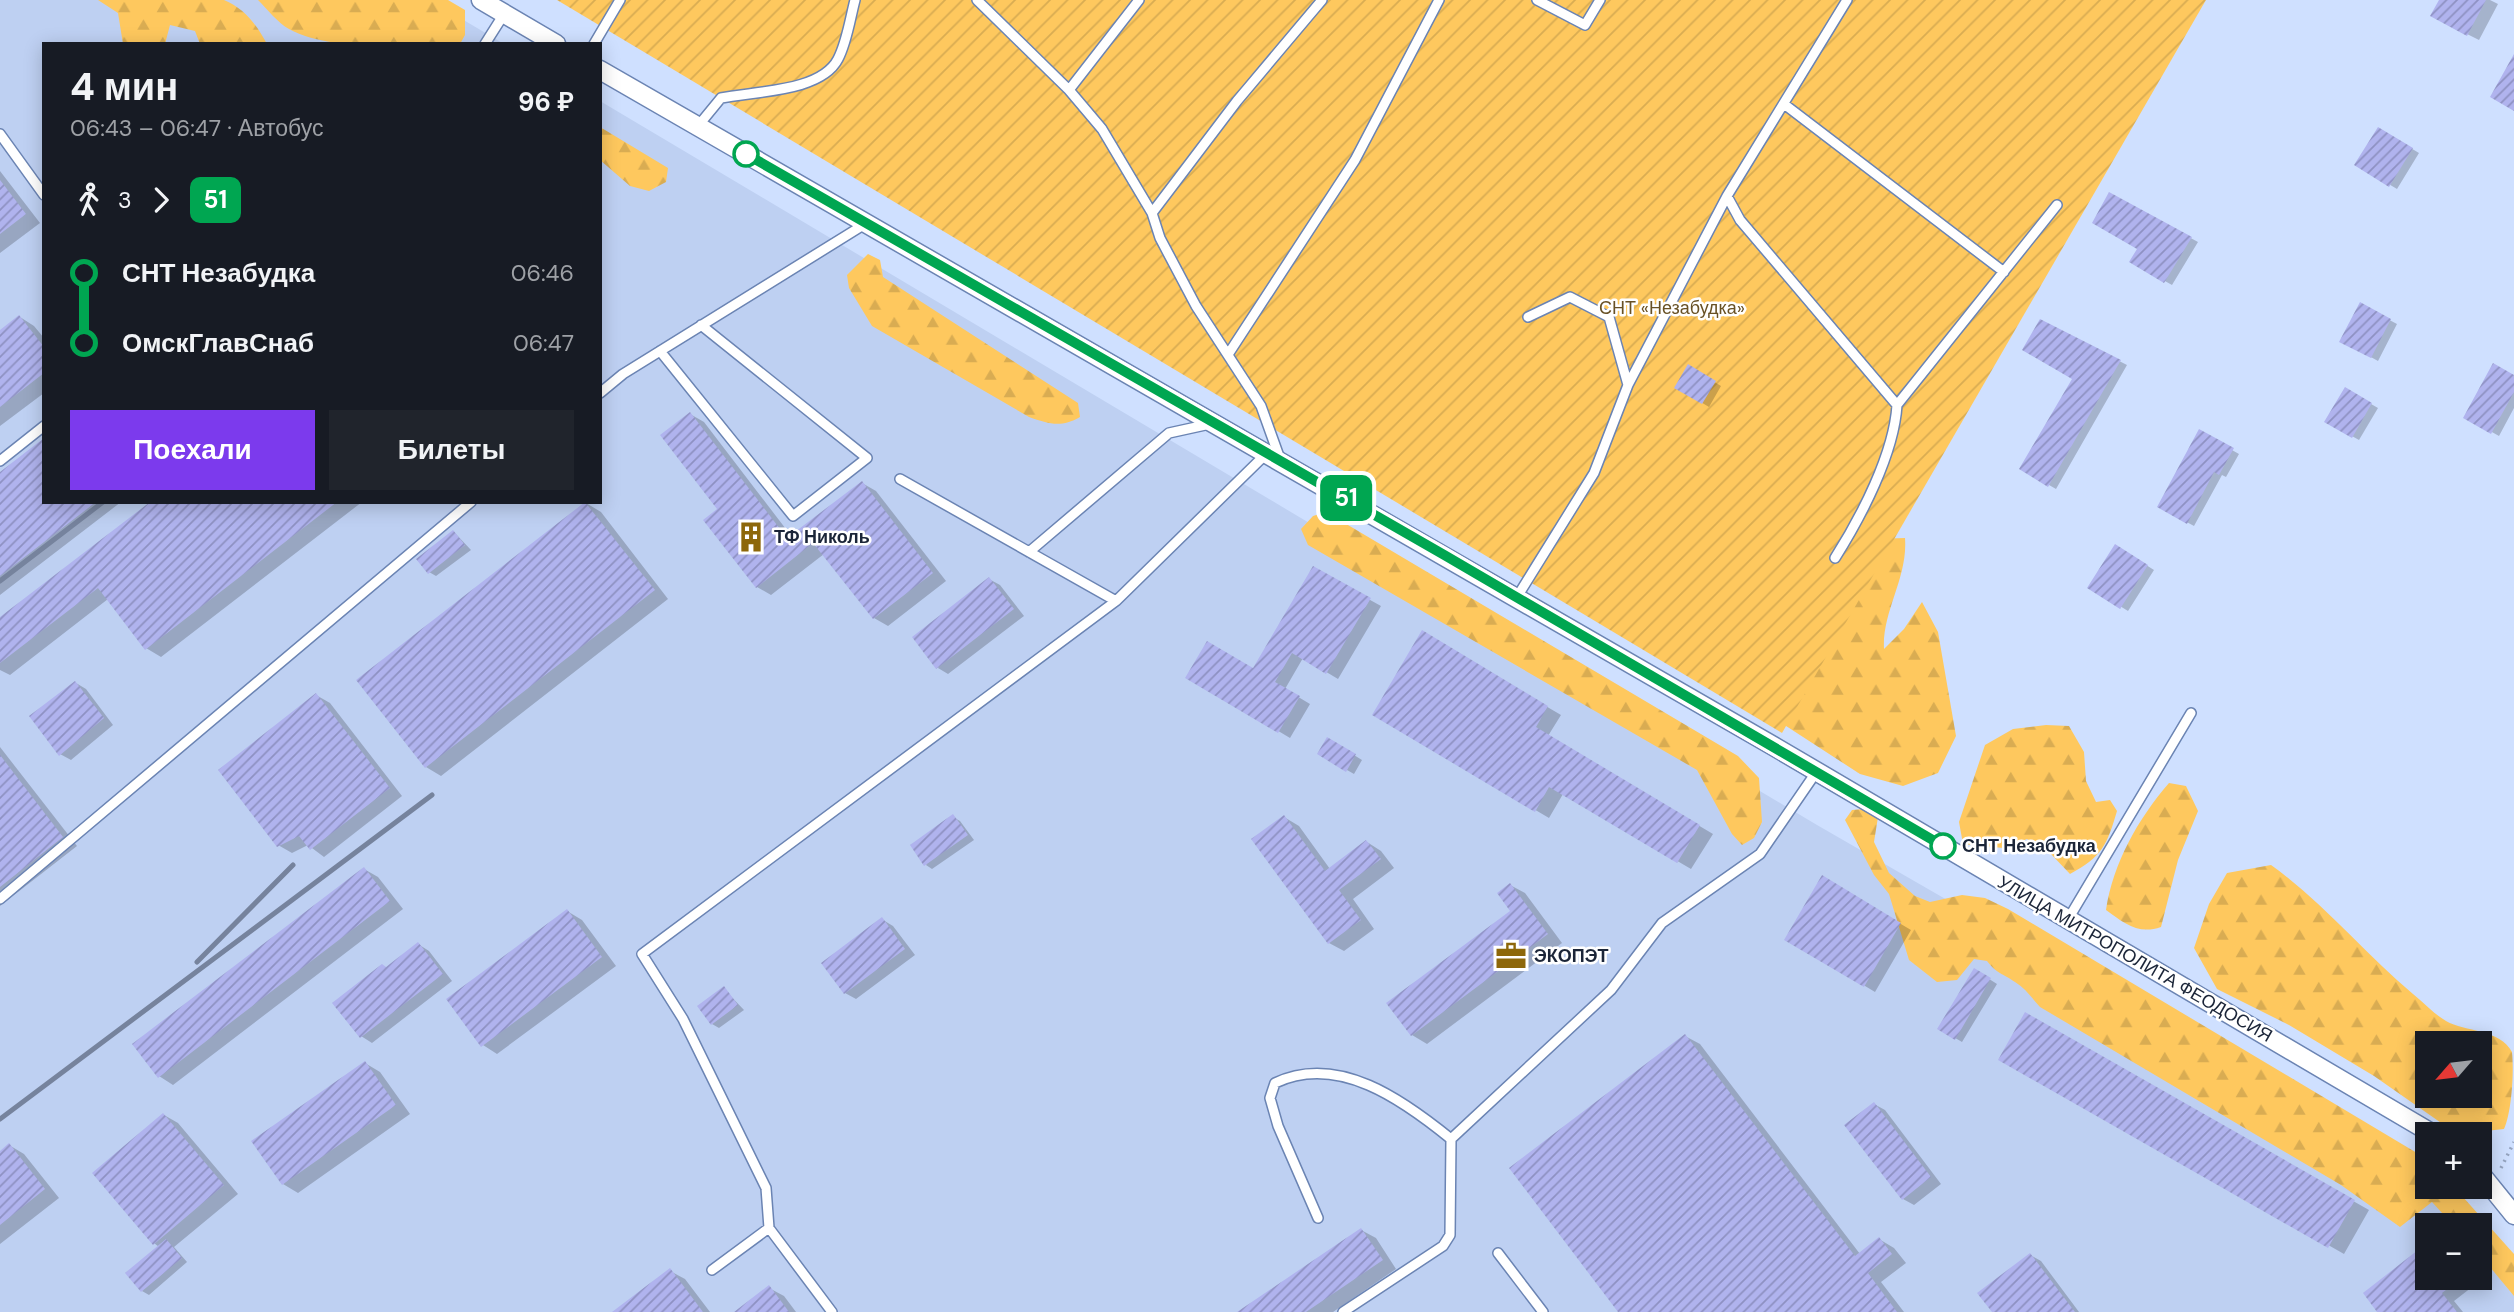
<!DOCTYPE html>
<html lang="ru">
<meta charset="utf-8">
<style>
body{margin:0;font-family:"DM Sans",sans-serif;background:#20242c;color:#f1f3f6;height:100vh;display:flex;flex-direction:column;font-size:26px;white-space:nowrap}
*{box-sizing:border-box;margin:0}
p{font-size:23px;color:#9ea1a6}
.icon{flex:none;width:38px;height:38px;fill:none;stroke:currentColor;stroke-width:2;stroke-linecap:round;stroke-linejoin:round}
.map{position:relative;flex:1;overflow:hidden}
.details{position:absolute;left:42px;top:42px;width:560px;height:462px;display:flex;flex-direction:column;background:#171b24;border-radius:0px;box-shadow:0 4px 18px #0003}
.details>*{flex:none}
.badge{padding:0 14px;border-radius:10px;font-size:24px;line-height:46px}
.needle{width:46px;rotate:242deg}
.controls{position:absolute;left:2415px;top:1031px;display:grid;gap:14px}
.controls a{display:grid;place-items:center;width:77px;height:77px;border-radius:0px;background:#171b24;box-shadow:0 4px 18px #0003;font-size:35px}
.map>.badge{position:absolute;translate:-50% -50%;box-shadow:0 0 0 4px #fff}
.legs{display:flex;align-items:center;gap:10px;height:77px;padding:0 28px;font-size:23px}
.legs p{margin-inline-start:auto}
.summary{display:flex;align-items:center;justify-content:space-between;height:119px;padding:0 28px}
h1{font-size:38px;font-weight:800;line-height:52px}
.cta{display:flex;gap:14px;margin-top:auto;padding:14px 28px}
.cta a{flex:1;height:80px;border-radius:0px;background:#7c3aed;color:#fff;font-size:28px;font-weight:800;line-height:80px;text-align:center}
.cta a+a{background:#20242c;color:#f1f3f6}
ul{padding:0 28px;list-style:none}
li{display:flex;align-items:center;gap:24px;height:70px;font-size:26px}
li i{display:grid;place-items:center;width:10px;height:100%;margin:0 9px;background:currentColor}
li i::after{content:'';width:18px;height:18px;margin:-9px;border:5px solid;border-radius:50%;background:#171b24}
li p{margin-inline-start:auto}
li:first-child i{background:linear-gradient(#0000 50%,currentColor 0)}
li:last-child i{background:linear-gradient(currentColor 50%,#0000 0)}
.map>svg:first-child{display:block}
.built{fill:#bed0f2}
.forest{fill:url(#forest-firs);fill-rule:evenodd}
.garden{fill:url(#garden-furrows)}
.shadow{fill:#0003}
.building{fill:url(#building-hatch)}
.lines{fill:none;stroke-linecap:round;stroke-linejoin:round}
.lane-casing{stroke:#6b84b3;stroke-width:12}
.street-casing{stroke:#6b84b3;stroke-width:21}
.path{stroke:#95a4bf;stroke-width:3.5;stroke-dasharray:2 5;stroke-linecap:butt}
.lane{stroke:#fff;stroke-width:9}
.street{stroke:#fff;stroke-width:18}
.rail{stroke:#76839d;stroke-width:5}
.line-1-casing{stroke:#fff;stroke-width:16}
.line-1{stroke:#00a651;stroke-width:10}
.stop-1-dot{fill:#fff;stroke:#00a651;stroke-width:3.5}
.labels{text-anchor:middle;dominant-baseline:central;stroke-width:5;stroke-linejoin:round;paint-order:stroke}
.park-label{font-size:18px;fill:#685125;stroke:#fff}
.poi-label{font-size:18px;font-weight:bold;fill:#1b2538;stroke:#fff;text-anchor:start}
.stop-label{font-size:18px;font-weight:bold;fill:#1b2538;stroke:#fff;text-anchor:start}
.street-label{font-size:18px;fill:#1b2538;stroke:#fff}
</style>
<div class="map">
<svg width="2514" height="1312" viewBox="0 0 2514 1312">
<defs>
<pattern id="forest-firs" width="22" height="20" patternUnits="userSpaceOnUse" patternTransform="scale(1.75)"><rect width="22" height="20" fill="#fec85e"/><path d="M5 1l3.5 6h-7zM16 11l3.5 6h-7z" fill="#d9ac52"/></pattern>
<pattern id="garden-furrows" width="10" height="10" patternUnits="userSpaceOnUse" patternTransform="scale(1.75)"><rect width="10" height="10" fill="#fec85e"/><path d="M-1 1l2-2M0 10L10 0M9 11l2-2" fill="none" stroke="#d9ac52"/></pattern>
<pattern id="building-hatch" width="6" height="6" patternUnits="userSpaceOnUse" patternTransform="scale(1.75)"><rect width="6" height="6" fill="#b0b3ee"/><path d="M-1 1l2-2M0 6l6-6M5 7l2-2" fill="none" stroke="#8e91c2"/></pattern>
</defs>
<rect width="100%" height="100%" fill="#cfe0ff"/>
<path class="built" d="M0,0H430L504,44H44V502H600V101L1817,825L2419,1172L2427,1186L2475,1225H2427V1278H2480V1229L2514,1261V1312H0Z"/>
<path class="forest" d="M98,0H224C244,8 257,25 267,44H200L195,31L170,25L165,44H123L118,13Z
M258,0H448L465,10V35L460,44C409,44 334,53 289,29C278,23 267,9 258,0Z
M600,127L668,168L666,182L649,191L630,186L600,160Z
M868,254L880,260L883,277L1078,403L1080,417C1061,428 1049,424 1029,417L872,326L849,288L847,275Z
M1326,512L1738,756L1759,778L1762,822L1754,838L1742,845L1732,834L1697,770L1308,545L1301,529L1313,516Z
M1905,538C1908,578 1882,611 1884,649L1904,629L1922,602L1938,632L1956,736L1938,773L1903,786L1860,774L1752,704L1873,539Z
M2046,725L2069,726L2084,752L2086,781L2096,802L2110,800L2117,811C2107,845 2102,857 2070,874L2050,853L2027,839L2003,848L1963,844L1959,822L1985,745L2013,729Z
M2169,783L2186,786L2198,811L2178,860L2161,927C2138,935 2124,923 2106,910C2113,863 2138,819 2169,783Z
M1864,809L1878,817L1874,842L1889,873L1915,896L1930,902L1962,895L1985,898L2008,909L2427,1159V1186L2454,1187L2514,1254V1296L2480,1255V1225H2453L2432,1202L2400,1227L2341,1185L2040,1007C2032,998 2025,988 2015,982C2002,973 1997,974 1987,961L1974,959L1957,980L1937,982L1909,960L1889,894L1874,875L1845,820L1852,810Z
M2271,865C2324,903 2364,953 2413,994C2424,1003 2434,1014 2446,1021C2465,1032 2500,1029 2512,1052C2514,1071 2512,1111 2504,1129L2457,1134L2374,1076L2289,1025L2217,989L2194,948L2209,904L2227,873ZM2427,1043H2480V1096H2427Z"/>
<path class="garden" d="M557,0H2206L1782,733Z"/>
<path class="shadow" d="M2441,0H2490L2498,4L2479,40L2443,22Z
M2379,129L2419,153L2397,189L2357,165Z
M0,171L40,223L0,253Z
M2110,194L2198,242L2172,285L2131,262L2140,248Z
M2361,305L2397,324L2378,361L2342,341Z
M20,317L34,326L44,338V393L0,426V332Z
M2041,321L2127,365L2056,489L2021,469L2074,378Z
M1688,366L1721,386L1709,407L1676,387Z
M2514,377V408L2499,436L2465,417Z
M2345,389L2378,408L2359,440L2327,422Z
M690,414L704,422L792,537L862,483L876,491L946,581L888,626L874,618L824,554L771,595L757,587Z
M2200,432L2239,454L2226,477L2222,475L2194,526L2159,507Z
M0,474L44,502H121L0,595Z
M153,502H362L161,657L146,648L108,599L10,675L0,670V619Z
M586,503L601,512L668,599L441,776L426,767L358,680Z
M454,532L471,550L436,576L429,572Z
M2116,546L2154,570L2128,611L2089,587Z
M1314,569L1381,606L1338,679L1303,658L1285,689L1310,704L1290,738L1188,677L1253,671Z
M989,579L1000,585L1024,616L948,674L938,668Z
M1422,633L1561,715L1548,736L1713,834L1691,869L1563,794L1549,818L1374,714Z
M76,683L86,689L113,725L71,760L60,754Z
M316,695L330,703L402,796L324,857L308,845L292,853L278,845Z
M1328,739L1362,760L1354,774L1319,754Z
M0,747L77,846L0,906Z
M953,817L960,821L974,840L932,869L926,865Z
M1284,817L1299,826L1330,869L1367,842L1381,851L1394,868L1353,899L1374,929L1344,951L1329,943Z
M364,869L378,877L403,909L173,1085L159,1076Z
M1823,878L1911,930L1875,992L1787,939Z
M1510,885L1525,893L1562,943L1427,1044L1412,1035L1513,911Z
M567,911L582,920L616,966L497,1054L483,1045Z
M883,920L893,926L915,955L856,999L845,993Z
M418,944L429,951L452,981L372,1043L361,1036L387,968Z
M1975,970L1997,984L1962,1042L1940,1029Z
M724,989L744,1010L719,1028L712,1024Z
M2025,1015L2369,1210L2344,1254L2000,1059Z
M1685,1036L1700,1044L1860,1254L1879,1239L1894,1248L1906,1263L1881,1282L1904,1312H1621Z
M365,1063L380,1072L410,1114L298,1193L283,1184Z
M1874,1104L1885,1110L1941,1184L1914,1205L1903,1199Z
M164,1115L178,1123L238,1194L174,1247L187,1262L149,1295L142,1291L159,1247L154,1243Z
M9,1145L24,1154L59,1198L0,1244V1153Z
M1361,1230L1376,1238L1396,1269L1333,1312H1240Z
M2427,1245V1278H2480V1270L2485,1277L2454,1301L2463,1312H2380L2365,1293Z
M2030,1255L2041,1261L2079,1312H1994Z
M670,1271L685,1279L710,1312H615Z
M769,1288L784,1296L796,1312H737Z"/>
<path class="building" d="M2439,0H2486L2467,36L2430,16Z
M2514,54V111L2490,97Z
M2378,127L2413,148L2389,187L2354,165Z
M0,180L26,214L0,234Z
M2109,192L2192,237L2164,283L2129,262L2137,249L2092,223Z
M2360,302L2391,319L2371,358L2339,342Z
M19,315L44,347V373L0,407V330Z
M2040,319L2121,360L2048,487L2019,469L2072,379L2022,350Z
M2493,363L2514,375V392L2491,434L2463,418Z
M1688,364L1716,381L1702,404L1674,388Z
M2345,387L2372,403L2352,438L2324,422Z
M690,412L787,538L862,481L933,573L873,619L813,543L756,588L703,520L717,509L660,435Z
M2199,429L2234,448L2219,475L2214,472L2187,524L2157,507Z
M44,438V502H96L0,576V472Z
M150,502H337L145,650L98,588L0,663V617Z
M585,502L655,590L425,768L356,680Z
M453,530L465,545L428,574L416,559Z
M2115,544L2148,565L2120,609L2087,588Z
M1313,566L1371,598L1326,674L1292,653L1275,682L1300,696L1278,733L1185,678L1207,641L1253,668Z
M989,577L1014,609L936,669L912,637Z
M1422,630L1548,706L1536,727L1700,825L1677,863L1549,787L1535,812L1372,715Z
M75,681L104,718L59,756L29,716Z
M316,693L390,788L310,850L299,836L277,847L218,770Z
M1327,737L1356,754L1346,772L1317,754Z
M0,755L63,837L0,887Z
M953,814L968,835L924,866L910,845Z
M1284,815L1325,871L1366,840L1381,859L1339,890L1361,920L1328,944L1251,839Z
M364,867L390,901L158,1078L132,1044Z
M1822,875L1901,923L1864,987L1784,940Z
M1510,883L1548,934L1411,1036L1386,1003L1510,911L1497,893Z
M567,909L602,957L481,1047L446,999Z
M882,917L905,949L844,994L821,963Z
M418,942L443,974L360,1038L332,1003L382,964L386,967Z
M1974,968L1991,978L1955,1040L1937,1029Z
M724,986L738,1005L711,1025L697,1006Z
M2025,1012L2355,1200L2328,1248L1998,1060Z
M1685,1034L1855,1256L1879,1237L1892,1254L1868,1273L1897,1312H1618L1509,1168Z
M365,1061L396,1105L282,1185L251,1141Z
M1874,1102L1931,1177L1902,1200L1844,1125Z
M163,1113L224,1185L153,1245L92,1173Z
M9,1143L45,1189L0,1225V1151Z
M1361,1228L1383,1260L1306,1312H1237Z
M166,1239L182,1258L141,1292L125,1273Z
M2427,1243V1278H2462L2442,1293L2457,1312H2377L2363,1293Z
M2030,1253L2075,1312H1992L1977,1293Z
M670,1268L703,1312H612Z
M769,1285L789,1312H734Z"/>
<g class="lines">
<g class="lane-casing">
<path id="lane" d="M977,0L1069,90L1102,129L1152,213L1160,238L1196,306L1261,406L1280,459
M1537,0L1585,25L1600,0
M485,44L504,14
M594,44L620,0
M1069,90L1139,0
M1784,104L2004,272
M698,126L721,98C755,91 821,92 838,59C847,42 850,19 855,0
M0,134L44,195
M1152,213L1237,101L1322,0
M660,351L793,516L867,458L701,325
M1229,353L1355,160L1439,0
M1628,385L1727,196
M600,393L623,374L865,224
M1897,405L2057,205
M0,461L44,426
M900,479L1116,601
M1029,552L1169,433L1210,424
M1835,558C1861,517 1894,454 1897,405L1740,220L1727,196L1847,0
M1517,597L1594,473L1628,385L1609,317L1570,297L1528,317
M0,899L471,502
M2067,921L2191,713
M1318,1218L1278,1126L1270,1098L1275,1083C1338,1053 1403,1100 1451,1139
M769,1228L766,1188L683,1019L642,954L1116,601L1267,453
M1498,1253L1543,1312
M712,1270L769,1228L832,1312
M1343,1312L1443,1246L1450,1235L1451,1139L1611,990L1662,923L1760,854L1817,771"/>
</g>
<g class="street-casing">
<path id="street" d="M481,0L556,44
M600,70L1775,747L2433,1134
M2480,1173L2514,1215"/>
</g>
<path class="path" d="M2501,1168L2514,1142"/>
<use href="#lane" class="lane"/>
<use href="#street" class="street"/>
<path class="rail" d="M0,581L103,502
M197,962L293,865
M0,1119L432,795"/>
</g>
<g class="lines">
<g class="line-1-casing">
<path id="line-1" d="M746,154L1446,556L1943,846"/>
</g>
<use href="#line-1" class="line-1"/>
</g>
<defs>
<g id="building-bare" transform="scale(2.415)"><path d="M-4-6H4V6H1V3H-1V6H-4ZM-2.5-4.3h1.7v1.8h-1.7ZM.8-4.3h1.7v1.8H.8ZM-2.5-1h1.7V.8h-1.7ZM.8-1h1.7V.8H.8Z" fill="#8d670a" stroke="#fff" stroke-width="2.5" paint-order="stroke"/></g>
<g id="office-bare" transform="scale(2.415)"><path d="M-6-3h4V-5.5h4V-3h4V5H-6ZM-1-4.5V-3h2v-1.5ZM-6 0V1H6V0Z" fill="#8d670a" stroke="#fff" stroke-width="2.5" paint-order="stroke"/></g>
</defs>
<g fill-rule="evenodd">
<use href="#building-bare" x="751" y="537"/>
<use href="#office-bare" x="1511" y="956"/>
</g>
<g class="stop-1-dot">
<circle cx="746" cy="154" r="12"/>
<circle cx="1943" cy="846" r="12"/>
</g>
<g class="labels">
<g class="park-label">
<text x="1672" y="308">СНТ «Незабудка»</text>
</g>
<g class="poi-label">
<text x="774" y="537">ТФ Николь</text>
<text x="1534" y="956">ЭКОПЭТ</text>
</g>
<g class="stop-label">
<text x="1962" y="846">СНТ Незабудка</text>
</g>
<g class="street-label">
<text transform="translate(2135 959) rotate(30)">УЛИЦА МИТРОПОЛИТА ФЕОДОСИЯ</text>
</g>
</g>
</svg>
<div class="controls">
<a><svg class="needle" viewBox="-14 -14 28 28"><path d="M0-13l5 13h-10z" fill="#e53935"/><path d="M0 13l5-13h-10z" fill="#9ea1a6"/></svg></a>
<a>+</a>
<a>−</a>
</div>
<b class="badge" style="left:1346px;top:498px;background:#00a651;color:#fff">51</b>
<section class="details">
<div class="summary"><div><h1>4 мин</h1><p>06:43 – 06:47 · Автобус</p></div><b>96 ₽</b></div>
<div class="legs"><svg class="icon" aria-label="walk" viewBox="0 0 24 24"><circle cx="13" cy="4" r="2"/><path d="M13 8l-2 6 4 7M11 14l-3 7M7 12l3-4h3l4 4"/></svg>3<svg class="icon" aria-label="forward" viewBox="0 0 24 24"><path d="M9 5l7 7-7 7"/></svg><b class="badge" style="background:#00a651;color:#fff">51</b></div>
<ul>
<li><i style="color:#00a651"></i><b>СНТ Незабудка</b><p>06:46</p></li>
<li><i style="color:#00a651"></i><b>ОмскГлавСнаб</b><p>06:47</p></li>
</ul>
<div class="cta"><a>Поехали</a><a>Билеты</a></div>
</section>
</div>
